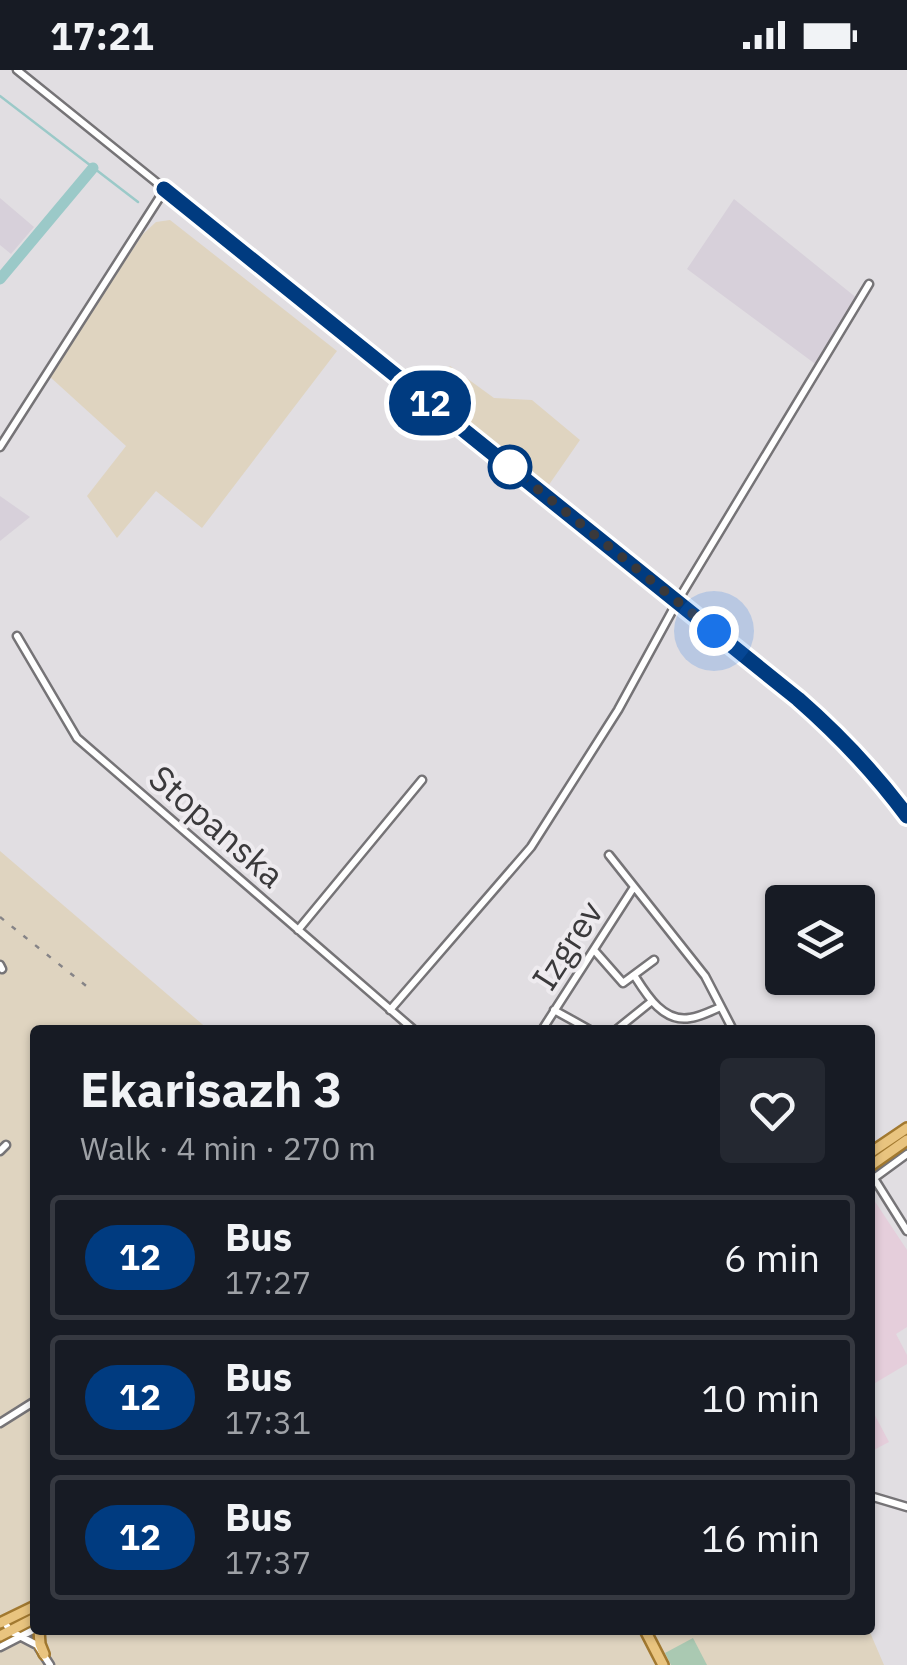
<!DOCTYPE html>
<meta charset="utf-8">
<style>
body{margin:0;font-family:"IBM Plex Sans",sans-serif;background:#242831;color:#f1f3f6;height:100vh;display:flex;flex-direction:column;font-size:38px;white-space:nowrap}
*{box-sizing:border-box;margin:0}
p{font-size:32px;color:#9ea1a6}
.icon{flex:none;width:55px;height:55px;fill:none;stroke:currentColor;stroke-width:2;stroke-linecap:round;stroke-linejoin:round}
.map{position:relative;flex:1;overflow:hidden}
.sheet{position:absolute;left:30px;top:955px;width:845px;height:610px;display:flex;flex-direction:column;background:#171b24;border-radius:10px;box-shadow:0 2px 8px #0004}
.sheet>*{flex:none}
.badge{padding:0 20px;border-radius:32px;font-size:35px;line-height:65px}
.fabs{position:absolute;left:765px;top:815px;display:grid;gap:20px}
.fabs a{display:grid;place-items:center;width:110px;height:110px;border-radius:10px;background:#171b24;box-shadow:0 2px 8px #0004;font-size:50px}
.you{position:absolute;width:50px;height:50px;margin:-25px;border:8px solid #fff;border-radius:50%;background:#1a73e8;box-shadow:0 0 0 15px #1a73e833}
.map>.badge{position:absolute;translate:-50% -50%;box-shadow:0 0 0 5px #fff}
.round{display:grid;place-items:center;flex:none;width:105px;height:105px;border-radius:10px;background:#242831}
.overview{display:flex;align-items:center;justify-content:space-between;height:170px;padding:0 50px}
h1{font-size:48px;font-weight:800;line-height:75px}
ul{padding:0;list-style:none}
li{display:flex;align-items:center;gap:30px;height:125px;margin:0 20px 15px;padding:0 30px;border:5px solid #363941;border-radius:10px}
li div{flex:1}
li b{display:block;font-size:38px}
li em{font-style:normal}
li .badge{min-width:110px;font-weight:700;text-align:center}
.status{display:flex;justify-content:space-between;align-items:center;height:70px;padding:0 50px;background:#171b24;direction:ltr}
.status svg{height:28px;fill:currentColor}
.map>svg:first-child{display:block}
.built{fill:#d7d0da}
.industrial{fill:#dfd4c0}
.education{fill:#e5cedb}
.green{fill:#aac9b2}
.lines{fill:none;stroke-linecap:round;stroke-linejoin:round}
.stream{stroke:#9bc9c8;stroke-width:2.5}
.river{stroke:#9bc9c8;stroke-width:11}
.minor-casing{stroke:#767477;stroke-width:11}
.major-casing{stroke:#a27930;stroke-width:14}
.minor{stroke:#fff;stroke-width:6}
.major{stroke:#e9c47f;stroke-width:9}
.rail{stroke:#868487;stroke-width:2.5;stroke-dasharray:5 10;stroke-linecap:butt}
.line-casing{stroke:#fff;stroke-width:22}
.line{stroke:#003b80;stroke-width:15}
.walk{stroke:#3a393b;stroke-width:10;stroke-dasharray:0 18}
.stop-dot{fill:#fff;stroke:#003b80;stroke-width:5}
.labels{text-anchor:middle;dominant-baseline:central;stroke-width:8;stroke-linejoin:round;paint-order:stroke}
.street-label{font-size:35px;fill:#3a393b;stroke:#eeebef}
</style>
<div class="status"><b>17:21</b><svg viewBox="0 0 49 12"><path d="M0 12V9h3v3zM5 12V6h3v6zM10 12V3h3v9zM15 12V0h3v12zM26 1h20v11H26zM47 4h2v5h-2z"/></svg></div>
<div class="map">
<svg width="907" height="1595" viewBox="0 0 907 1595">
<rect width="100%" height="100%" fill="#e1dee2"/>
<path class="built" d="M0,128L34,157L11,184L0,175Z
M734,129L858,229L818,296L687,199Z
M0,426L30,447L0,471Z"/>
<path class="industrial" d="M170,150L337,281L202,458L156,421L117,468L87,426L126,376L49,306L143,164L156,152Z
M450,296L494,328L532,330L580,370L546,419L427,325Z
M0,781L209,960H35V1560H869L884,1595H0Z"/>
<path class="education" d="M870,1124L907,1180V1257L896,1264L907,1285V1294L870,1316Z
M870,1336L889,1372L870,1382Z"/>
<path class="green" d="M693,1568L707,1595H671L665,1583Z"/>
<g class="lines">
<path class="stream" d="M0,26L138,132"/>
<path class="river" d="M0,209L93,98"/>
<g class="minor-casing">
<path id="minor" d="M17,0L798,629C838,664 875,702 907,746
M0,377L165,119
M17,566L77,668L414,960
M609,785L705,906L733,960
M298,860L422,710
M594,880L623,913L654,890
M0,895L2,899
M634,905C646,924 663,953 690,948C700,947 711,941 721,937
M390,940L531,777L618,640L677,532L869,214
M554,940L590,960
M542,960L634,817
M616,960L652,931
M0,1081L6,1075
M870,1102L907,1161
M870,1111L907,1084
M0,1353L35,1331
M870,1426L907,1437
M4,1551L10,1561L37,1575L50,1595
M0,1577L35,1559"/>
</g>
<g class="major-casing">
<path id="major" d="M870,1083L907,1058
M870,1096L907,1070
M0,1553L35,1536
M39,1560L40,1574L44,1584
M645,1560L663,1595
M0,1566L35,1548"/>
</g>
<use href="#minor" class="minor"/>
<use href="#major" class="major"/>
<path class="rail" d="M0,847L90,919"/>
</g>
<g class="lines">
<g class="line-casing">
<path id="line" d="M164,119L798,629C838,664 875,703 907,746"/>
</g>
<use href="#line" class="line"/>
<path class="walk" d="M510,397L714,561"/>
</g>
<circle class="stop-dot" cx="510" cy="397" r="20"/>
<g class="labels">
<g class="street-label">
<text transform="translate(217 756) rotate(41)">Stopanska</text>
<text transform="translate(567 875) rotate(-57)">Izgrev</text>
</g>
</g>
</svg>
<div class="fabs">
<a><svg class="icon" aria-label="layers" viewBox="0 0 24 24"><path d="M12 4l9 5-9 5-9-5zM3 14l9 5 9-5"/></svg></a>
</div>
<div class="you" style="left:714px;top:561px"></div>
<b class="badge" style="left:430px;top:333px;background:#003b80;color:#fff">12</b>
<section class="sheet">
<div class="overview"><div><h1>Ekarisazh 3</h1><p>Walk · 4 min · 270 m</p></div><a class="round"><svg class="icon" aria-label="heart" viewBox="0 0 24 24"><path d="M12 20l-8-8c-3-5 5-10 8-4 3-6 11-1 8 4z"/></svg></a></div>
<ul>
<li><span class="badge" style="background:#003b80;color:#fff">12</span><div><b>Bus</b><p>17:27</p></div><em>6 min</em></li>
<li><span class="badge" style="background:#003b80;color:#fff">12</span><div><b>Bus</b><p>17:31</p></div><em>10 min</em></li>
<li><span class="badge" style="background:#003b80;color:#fff">12</span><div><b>Bus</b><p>17:37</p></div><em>16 min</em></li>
</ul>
</section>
</div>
